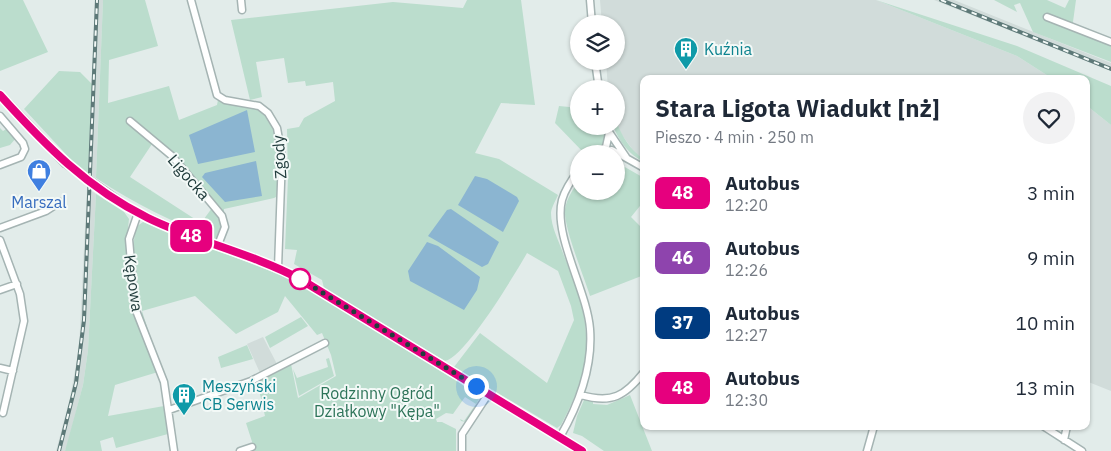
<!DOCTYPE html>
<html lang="pl">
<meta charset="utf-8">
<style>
body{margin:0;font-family:"IBM Plex Sans",sans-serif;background:#f2f2f3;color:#1f2937;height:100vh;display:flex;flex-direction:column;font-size:19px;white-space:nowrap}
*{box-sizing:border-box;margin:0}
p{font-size:16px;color:#747a83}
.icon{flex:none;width:28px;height:28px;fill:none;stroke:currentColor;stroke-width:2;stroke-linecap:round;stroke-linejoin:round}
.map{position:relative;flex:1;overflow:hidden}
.sheet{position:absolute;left:640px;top:75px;width:450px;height:355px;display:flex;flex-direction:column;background:#fff;border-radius:10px;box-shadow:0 1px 4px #0004}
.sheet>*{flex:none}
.badge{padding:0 10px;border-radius:8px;font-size:18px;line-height:32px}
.fabs{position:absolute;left:570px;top:15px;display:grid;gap:10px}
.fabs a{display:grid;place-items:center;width:55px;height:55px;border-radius:50%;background:#fff;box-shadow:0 1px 4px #0004;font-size:25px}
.you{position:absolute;width:25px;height:25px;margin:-12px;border:4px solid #fff;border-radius:50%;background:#1a73e8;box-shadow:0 0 0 8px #1a73e833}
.map>.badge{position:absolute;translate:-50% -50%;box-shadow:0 0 0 2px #fff}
.round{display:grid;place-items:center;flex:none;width:52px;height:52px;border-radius:26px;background:#f2f2f3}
.headline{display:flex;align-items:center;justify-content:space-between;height:85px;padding:0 15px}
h1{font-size:24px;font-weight:700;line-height:38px}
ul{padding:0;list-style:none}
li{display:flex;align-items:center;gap:15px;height:65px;padding:0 15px}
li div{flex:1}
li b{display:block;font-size:19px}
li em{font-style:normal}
li .badge{min-width:55px;font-weight:700;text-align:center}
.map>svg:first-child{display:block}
.built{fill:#d1dcda}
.green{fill:#bbddcd}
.water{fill:#8bb5d1}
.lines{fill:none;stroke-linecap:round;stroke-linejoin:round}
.minor-casing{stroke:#a5b4b3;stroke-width:9}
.tertiary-casing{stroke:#a5b4b3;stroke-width:10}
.minor{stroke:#fff;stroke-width:6}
.tertiary{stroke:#fff;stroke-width:8}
.rail-casing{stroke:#5d7978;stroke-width:4}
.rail{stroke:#f3f9f7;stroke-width:2;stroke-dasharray:5.5;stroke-linecap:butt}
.tertiary-bridge-casing{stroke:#a5b4b3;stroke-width:10;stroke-linecap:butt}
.tertiary-bridge{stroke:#fff;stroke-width:8}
.line-casing{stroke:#fff;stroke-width:11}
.line{stroke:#e6007e;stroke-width:8}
.walk{stroke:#223d3d;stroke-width:5;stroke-dasharray:0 9}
.stop-dot{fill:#fff;stroke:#e6007e;stroke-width:2.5}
.labels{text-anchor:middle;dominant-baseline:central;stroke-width:4;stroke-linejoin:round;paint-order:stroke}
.culture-label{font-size:16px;fill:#0d838f;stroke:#f3f9f7;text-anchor:start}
.street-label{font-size:16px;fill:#223d3d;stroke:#f3f9f7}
.shop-label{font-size:16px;fill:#366cbe;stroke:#f3f9f7}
.park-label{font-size:16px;fill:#2d7459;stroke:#f3f9f7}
</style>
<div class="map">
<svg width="1111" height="451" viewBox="0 0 1111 451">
<rect width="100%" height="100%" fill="#e2ecea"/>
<path class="built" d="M95,0H103L96,178L88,173Z
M600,0H876L1017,56L1053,79H644V159L635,153L620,132L616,121V89H608L606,61H616V24H602Z
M934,0H954L1111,63V71Z
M1086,105L1111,125V391L1086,381Z
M87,188L96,194L88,350L83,385L67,446L65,451H56L70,398L79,349Z
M263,337L277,364L260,373L247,344Z"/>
<path class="green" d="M0,0H23L48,52L0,71Z
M103,0H145L158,46L109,60L108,103L169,86L179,120L217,105L218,100C230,102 247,103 257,108C282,122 279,172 278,196L274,198L224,209V213L193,175L156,138L130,177L201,223L212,208L223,225L217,239C174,223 135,204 96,178Z
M467,0H521L535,105L501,103L475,153L499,159L558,195C556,200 551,208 551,213C551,227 559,241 563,253C573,279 585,306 586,334C589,367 576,397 561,425L557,428L454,367L480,333L547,383L574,320L571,306L558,271L527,253C515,274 466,356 445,361L324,288L322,280L294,264L297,250L285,249L288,178L287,129L299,127L304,118L335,101L333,82L306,86L305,81L288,83L284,58L256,62L262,97L250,100L231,20L393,2L463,8Z
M876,0L1017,46L1111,86V125L1086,105V79H1053L1017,56Z
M994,0H1047L1065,8L1069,0H1076L1072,29L1111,45V62L1033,32L1020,3L1014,5L1017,12Z
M59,71L80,72L92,84L88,173L75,164L24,109Z
M559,106L579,108V126H605C611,143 598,150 584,153L555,123Z
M616,121C622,136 630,150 644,159V162C629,155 619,141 613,126H616Z
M0,128L3,131L8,128L16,138L10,145L0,148Z
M616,162L644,178V201L631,217L644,230V275L590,296C584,276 563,227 565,209C567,198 573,189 579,181V191H616Z
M96,194L124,212L129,219L126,247L130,302L158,372L115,385L108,416L164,406L168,434L116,448L113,437L100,441L102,451H65L83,385L88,350Z
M143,222L291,279L460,383L479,399L466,422L461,421L460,419L464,421L476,404L465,397L453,414L446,413L436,419L437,422H442L456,429V451H255L246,423L265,416L257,381L291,364L298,398L336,376L331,355L322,333L317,335L285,296L278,312L236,334L195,296L142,311L150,336L142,315V307L139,305L133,246L136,227Z
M301,317L308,326L270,348L265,337Z
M247,345L253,359L221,368L218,357Z
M329,358L334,376L299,396L293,369L297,378L328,367L326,359Z
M630,395L652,451H604L582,436L573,433L577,416L584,400H593V404L607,405Z"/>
<path class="water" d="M247,110L255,152L198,164L189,135Z
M256,161L262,196L225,202L202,177L205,173Z
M475,176L487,179L517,197L519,201L503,232L458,205Z
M451,209L499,242L488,264L482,267L428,236L447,210Z
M427,242L438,246L480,277L477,290L464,310L410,281L408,271Z"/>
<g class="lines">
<g class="minor-casing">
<path id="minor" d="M191,0L217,95L225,100L259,106L268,113L277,128L282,156L278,268
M241,0L242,10
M590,0L592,24
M1047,17L1111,42
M595,61L599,89
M0,116L23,143L25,149L21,157L0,165
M130,121L172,156L222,216L225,227L218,245
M607,126L609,132L626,157
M603,151L612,150L644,168
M598,154L606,147L609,133
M138,213L129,239L135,308L164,382L174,451
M0,228L46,211L60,202
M0,240L20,294L24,321L3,413
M0,290L17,284
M0,368L13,371
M581,395C612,404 625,396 644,372
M169,410L251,381L325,343
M1043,426L1082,451
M560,437C579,404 593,368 590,329C587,290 553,236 562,200C565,189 572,179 579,170
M1064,440L1067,426
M240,451L252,447
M462,451V434L489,393
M867,451L874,426"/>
</g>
<g class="tertiary-casing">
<path id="tertiary" d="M0,95L65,163
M126,206C181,238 244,249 300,279L582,451"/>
</g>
<use href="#minor" class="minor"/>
<use href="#tertiary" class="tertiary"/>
<g class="rail-casing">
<path id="rail" d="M941,0L1111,69
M59,451L76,383L84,320L97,0"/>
</g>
<use href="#rail" class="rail"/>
<g class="tertiary-bridge-casing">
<path id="tertiary-bridge" d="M65,163L126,206"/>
</g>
<use href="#tertiary-bridge" class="tertiary-bridge"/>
</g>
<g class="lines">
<g class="line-casing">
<path id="line" d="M0,95C45,145 87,188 148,218C197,242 251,253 300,279L582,451"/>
</g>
<use href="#line" class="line"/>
<path class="walk" d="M300,279L476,386"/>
</g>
<defs>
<g id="building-pin" transform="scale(1.25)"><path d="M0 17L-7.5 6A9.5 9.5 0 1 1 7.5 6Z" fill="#0f9aa8" stroke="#f3f9f7"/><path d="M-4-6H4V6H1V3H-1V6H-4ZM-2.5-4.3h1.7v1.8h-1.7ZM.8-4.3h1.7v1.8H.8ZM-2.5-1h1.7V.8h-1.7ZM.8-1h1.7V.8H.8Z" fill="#fff"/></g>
<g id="shop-pin" transform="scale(1.25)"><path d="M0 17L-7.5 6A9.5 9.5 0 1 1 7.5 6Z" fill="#3f7fe0" stroke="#f3f9f7"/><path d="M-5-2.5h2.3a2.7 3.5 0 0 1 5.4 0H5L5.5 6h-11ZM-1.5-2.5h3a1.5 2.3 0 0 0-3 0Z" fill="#fff"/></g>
</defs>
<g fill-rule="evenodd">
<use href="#building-pin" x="686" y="49"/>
<use href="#shop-pin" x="39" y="171"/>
<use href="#building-pin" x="184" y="395"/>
</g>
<circle class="stop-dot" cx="300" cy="279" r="10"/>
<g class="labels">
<g class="culture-label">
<text x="704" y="49">Kuźnia</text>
<text x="202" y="386">Meszyński<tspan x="202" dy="18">CB Serwis</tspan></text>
</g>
<g class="street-label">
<text transform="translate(279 157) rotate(-94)">Zgody</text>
<text transform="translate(189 177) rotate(49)">Ligocka</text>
<text transform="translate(134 283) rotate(82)">Kępowa</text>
</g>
<g class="shop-label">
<text x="39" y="202">Marszal</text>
</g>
<g class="park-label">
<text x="377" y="393">Rodzinny Ogród<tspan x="377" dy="18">Działkowy "Kępa"</tspan></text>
</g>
</g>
</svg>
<div class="fabs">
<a><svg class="icon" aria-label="layers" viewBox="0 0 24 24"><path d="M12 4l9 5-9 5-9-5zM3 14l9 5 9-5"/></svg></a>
<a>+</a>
<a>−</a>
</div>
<div class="you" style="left:476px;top:386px"></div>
<b class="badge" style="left:191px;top:236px;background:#e6007e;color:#fff">48</b>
<section class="sheet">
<div class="headline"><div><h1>Stara Ligota Wiadukt [nż]</h1><p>Pieszo · 4 min · 250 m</p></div><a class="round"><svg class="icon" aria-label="heart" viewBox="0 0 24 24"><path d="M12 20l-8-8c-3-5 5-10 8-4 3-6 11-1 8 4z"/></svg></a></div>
<ul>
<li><span class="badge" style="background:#e6007e;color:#fff">48</span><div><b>Autobus</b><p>12:20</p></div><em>3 min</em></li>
<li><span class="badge" style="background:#8e44ad;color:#fff">46</span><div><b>Autobus</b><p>12:26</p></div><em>9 min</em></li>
<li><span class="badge" style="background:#003b80;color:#fff">37</span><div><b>Autobus</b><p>12:27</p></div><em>10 min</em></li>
<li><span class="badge" style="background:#e6007e;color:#fff">48</span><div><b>Autobus</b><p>12:30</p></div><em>13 min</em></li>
</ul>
</section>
</div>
